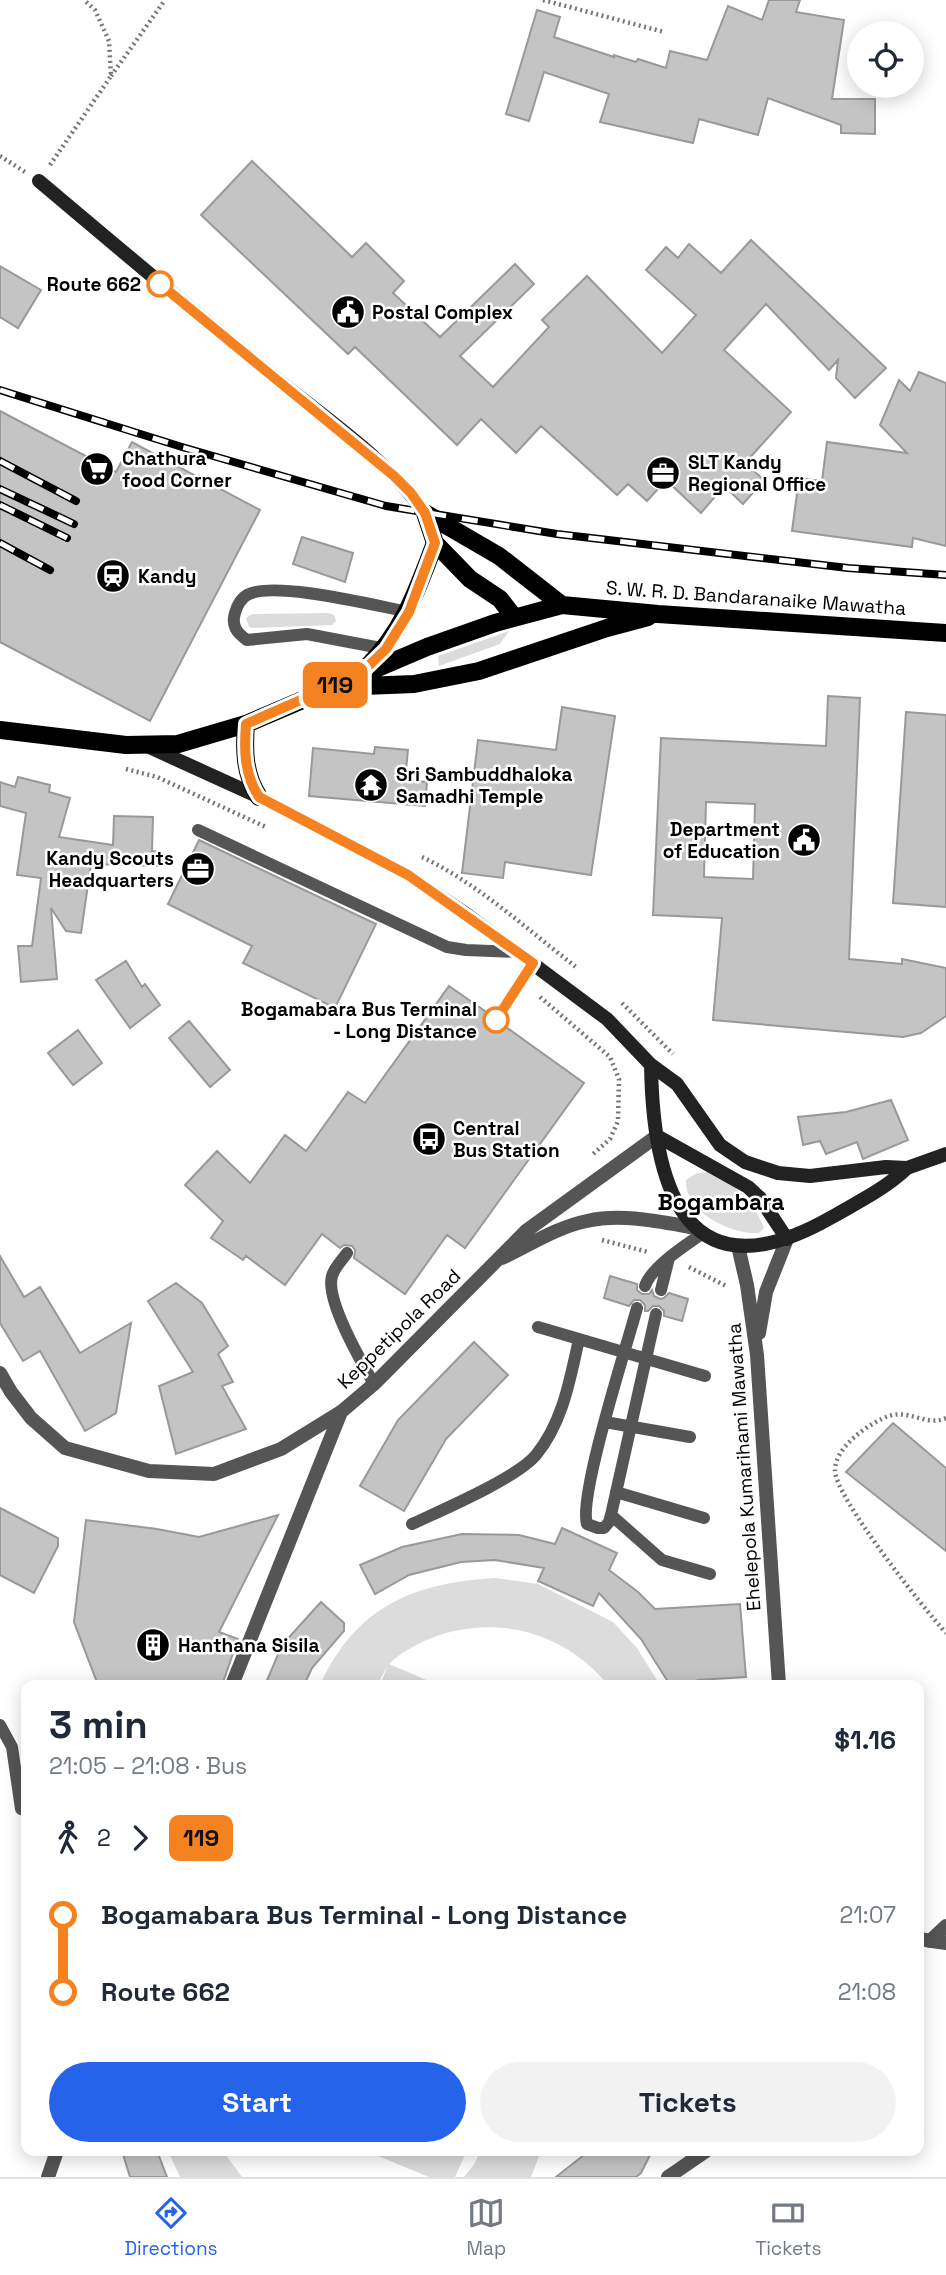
<!DOCTYPE html>
<meta charset="utf-8">
<style>
body{margin:0;font-family:"Space Grotesk",sans-serif;background:#f2f2f3;color:#1f2937;height:100vh;display:flex;flex-direction:column;font-size:26px;white-space:nowrap}
*{box-sizing:border-box;margin:0}
p{font-size:23px;color:#747a83}
.icon{flex:none;width:38px;height:38px;fill:none;stroke:currentColor;stroke-width:2;stroke-linecap:round;stroke-linejoin:round}
.map{position:relative;flex:1;overflow:hidden}
.sheet{position:absolute;left:21px;top:1680px;width:903px;height:476px;display:flex;flex-direction:column;background:#fff;border-radius:14px;box-shadow:0 4px 18px #0003}
.sheet>*{flex:none}
.badge{padding:0 14px;border-radius:10px;font-size:24px;line-height:46px}
.tools{position:absolute;left:847px;top:21px;display:grid;gap:14px}
.tools a{display:grid;place-items:center;width:77px;height:77px;border-radius:50%;background:#fff;box-shadow:0 4px 18px #0003;font-size:35px}
.map>.badge{position:absolute;translate:-50% -50%;box-shadow:0 0 0 4px #fff}
.legs{display:flex;align-items:center;gap:10px;height:77px;padding:0 28px;font-size:23px}
.legs p{margin-inline-start:auto}
.head{display:flex;align-items:center;justify-content:space-between;height:119px;padding:0 28px}
h1{font-size:38px;font-weight:700;line-height:52px}
.button{display:flex;gap:14px;margin-top:auto;padding:14px 28px}
.button a{flex:1;height:80px;border-radius:42px;background:#2563eb;color:#fff;font-size:28px;font-weight:700;line-height:80px;text-align:center}
.button a+a{background:#f2f2f3;color:#1f2937}
ul{padding:0 28px;list-style:none}
li{display:flex;align-items:center;gap:24px;height:77px;font-size:26px}
li i{display:grid;place-items:center;width:10px;height:100%;margin:0 9px;background:currentColor}
li i::after{content:'';width:18px;height:18px;margin:-9px;border:5px solid;border-radius:50%;background:#fff}
li p{margin-inline-start:auto}
li:first-child i{background:linear-gradient(#0000 50%,currentColor 0)}
li:last-child i{background:linear-gradient(currentColor 50%,#0000 0)}
.menu{display:flex;justify-content:space-around;align-items:center;height:98px;border-top:2px solid #e0e1e3;background:#fff;font-size:19px;color:#747a83}
.menu a{display:grid;justify-items:center;gap:4px}
.menu .on{color:#2563eb}
.map>svg:first-child{display:block}
.green{fill:#dcdcdc}
.building{fill:#c4c4c4;stroke:#999;stroke-width:2;fill-rule:evenodd}
.lines{fill:none;stroke-linecap:round;stroke-linejoin:round}
.path{stroke:#777;stroke-width:4.5;stroke-dasharray:2 3.5;stroke-linecap:butt}
.service{stroke:#555;stroke-width:12}
.minor{stroke:#555;stroke-width:14}
.tertiary{stroke:#555;stroke-width:14}
.secondary{stroke:#222;stroke-width:14}
.primary{stroke:#000;stroke-width:18}
.rail-casing{stroke:#000;stroke-width:8}
.rail{stroke:#fff;stroke-width:5;stroke-dasharray:16;stroke-linecap:butt}
.line-1-casing{stroke:#fff;stroke-width:16}
.line-1{stroke:#f58220;stroke-width:10}
.stop-1-dot{fill:#fff;stroke:#f58220;stroke-width:3.5}
.labels{text-anchor:middle;dominant-baseline:central;stroke-width:5;stroke-linejoin:round;paint-order:stroke}
.stop-label{font-size:19px;font-weight:bold;fill:#000;stroke:#fff;text-anchor:end}
.poi-label{font-size:19px;font-weight:bold;fill:#000;stroke:#fff;text-anchor:start}
.street-label{font-size:19px;fill:#000;stroke:#fff}
.quarter-label{font-size:23px;font-weight:bold;fill:#000;stroke:#fff}
</style>
<div class="map">
<svg width="946" height="2177" viewBox="0 0 946 2177">
<rect width="100%" height="100%" fill="#fff"/>
<path class="green" d="M328,613L334,615L336,621L332,625L253,628L249,627L246,618L252,614Z
M509,631L500,644L439,666L438,656Z
M709,1172C738,1187 752,1197 764,1228L759,1233C732,1235 684,1212 686,1180L697,1173Z
M495,1578L538,1584L613,1622L637,1648L660,1685H608C564,1631 493,1613 429,1639C415,1645 400,1653 389,1664L438,1685H380L388,1665L377,1685H320C356,1607 412,1583 495,1578Z
M168,2151H223L242,2177H180Z
M366,2151H467L455,2177H429Z
M480,2151H541L531,2177H464L475,2163Z"/>
<path class="building" d="M769,0H800L796,12L844,20L832,99H875V134L841,133V125L768,98L758,135L699,119L693,143L600,122L609,94L544,72L529,121L506,114L537,10L560,17L554,37L614,57V55L636,62L638,59L666,68L670,51L707,60L728,6L762,20Z
M252,161L352,257L366,243L404,281L393,293L440,337L515,264L534,284L460,356L493,387L549,327L542,320L587,276L662,353L696,315L646,270L666,247L678,258L689,244L721,273L751,240L886,368L855,398L836,378L838,360L829,370L766,304L724,350L791,412L745,463L764,480L743,504L724,486L701,513L666,480L647,501L628,484L617,495L541,426L516,453L481,419L457,445L355,347L348,354L201,215Z
M0,266L41,290L18,328L0,317Z
M919,372L946,383V546L913,538L912,547L792,531L799,478L822,481L827,442L907,453L880,425L899,380L910,391Z
M0,411L116,472L132,442L260,510L150,721L0,642Z
M302,537L353,553L345,582L293,564Z
M828,696L860,698L849,959L902,964V959L946,968V1016L921,1033L903,1037L713,1020L722,918L653,915L661,738L826,746ZM706,802L755,804L753,879L704,877Z
M562,707L615,716L591,875L505,862L503,878L462,873L478,740L556,750Z
M906,712L946,715V907L893,903Z
M375,747L408,750L405,780L427,782L425,806L309,796L313,748L374,754Z
M18,777L50,785L49,792L70,798L59,837L113,845L114,816L153,817L152,851L161,852L160,866L91,864L81,933L66,931L51,908L57,979L21,982L18,946H32L41,878L17,875L26,813L0,806V782L15,787Z
M199,840L376,924L335,1008L243,963L252,946L168,904Z
M126,961L142,987L145,984L160,1005L130,1028L96,980Z
M449,986L489,1014L487,1020L491,1027L496,1029L503,1025L584,1083L465,1248L447,1235L405,1294L354,1258L355,1250L352,1246L344,1245L340,1248L322,1234L285,1285L246,1256L243,1260L211,1238L223,1221L185,1185L217,1151L250,1183L285,1135L306,1151L348,1092L365,1103Z
M189,1021L230,1070L210,1087L169,1038Z
M78,1030L102,1063L73,1085L48,1053Z
M891,1100L908,1140L863,1159L857,1142L826,1154L820,1141L803,1145L798,1117L846,1112Z
M0,1256L24,1297L40,1287L80,1353L131,1323L116,1413L85,1431L40,1351L23,1361L0,1323Z
M610,1276L637,1284V1290L642,1294H649L652,1290L654,1296L660,1299L664,1298L669,1293L688,1299L682,1321L664,1316V1311L659,1306H653L648,1311H645V1305L640,1300H634L629,1306L604,1298Z
M176,1283L202,1303L228,1346L218,1354L233,1382L222,1386L246,1429L176,1454L159,1386L193,1372L148,1301Z
M474,1342L508,1375L446,1439L404,1511L360,1486L398,1420Z
M893,1423L946,1468V1551L846,1472Z
M0,1508L58,1538V1546L34,1593L0,1575Z
M278,1515L219,1632L238,1639L222,1685H98L74,1622L86,1520L157,1529L199,1537Z
M562,1528L617,1553L609,1570L638,1592L655,1609L740,1604L746,1677L698,1680L701,1685H670L641,1639L599,1593L593,1606L538,1581L544,1568L495,1560L461,1562L409,1575L375,1594L360,1565L402,1547L462,1534L519,1535L555,1544Z
M321,1602L344,1623V1631L312,1668L304,1685H265L282,1645Z
M122,2151H157L167,2177H130Z
M589,2151H652L641,2173L636,2177H556Z"/>
<g class="lines">
<path class="path" d="M543,0L664,32
M111,76L165,0
M0,156L25,172
M50,165L111,76L109,41L95,10L84,0
M126,769L157,777L266,827
M422,857C477,883 528,930 576,967
M540,997L610,1057L619,1079L618,1121L610,1139L592,1155
M622,1003L673,1054
M602,1240L648,1252
M689,1267L728,1287
M946,1418C927,1427 909,1409 889,1416C869,1423 835,1447 835,1470C834,1496 925,1610 946,1633"/>
<path class="service" d="M386,649L307,634L247,640C237,633 231,626 235,613C237,606 240,599 247,595C273,580 377,606 409,612
M198,830L447,947L466,950L518,952
M496,1020L533,963
M347,1253C343,1259 334,1268 332,1276C325,1300 362,1363 374,1384
M645,1286C652,1266 686,1245 703,1233
M661,1290L669,1258
M637,1308C627,1345 578,1497 587,1524L598,1528H604L609,1522L611,1515L656,1314
M538,1327L705,1376
M605,1422L690,1437
M616,1492L704,1518
M611,1515L662,1560L710,1574
M412,1524C442,1510 517,1478 536,1455C563,1422 570,1379 579,1339
M0,1725L12,1747L21,1809"/>
<path class="minor" d="M232,1685L341,1412
M930,1941L946,1926
M48,2177L57,2151
M668,2177L706,2151"/>
<path class="tertiary" d="M738,1246L747,1285L757,1355L779,1685
M502,1258C530,1245 557,1227 587,1221C623,1213 661,1222 696,1228
M759,1333L766,1292L787,1239
M0,1373L11,1392L31,1418L65,1448L149,1471L214,1474L281,1449L341,1412L374,1384L526,1231L657,1136
M919,1939L946,1943"/>
<path class="secondary" d="M39,181C116,246 193,311 272,375C324,418 385,457 425,513
M147,746L259,797L408,875L466,914L607,1019L651,1065L677,1084L720,1145L745,1162L778,1173L810,1176L886,1167L907,1168L946,1154
M651,1065C653,1190 687,1300 832,1217C858,1202 885,1189 907,1168
M657,1136L748,1187L760,1198L787,1239"/>
<path class="primary" d="M425,513L499,556L562,605
M425,513L435,543L470,579L500,599L514,617
M367,667C404,630 417,590 435,543
M339,687L414,684L479,671L607,628L648,617
M246,724C244,750 244,774 259,797
M0,730L126,745L178,744L246,724L427,647L495,623L562,605L658,614L946,633"/>
<g class="rail-casing">
<path id="rail" d="M0,390L182,447L386,506L557,534L848,568L946,575
M0,461L76,501
M0,489L74,524
M0,505L67,538
M0,543L50,570"/>
</g>
<use href="#rail" class="rail"/>
</g>
<g class="lines">
<g class="line-1-casing">
<path id="line-1" d="M160,284L394,476L411,493L425,513L435,543L409,612L386,649L360,674L246,724C244,750 244,774 259,797L408,875L533,963L496,1020"/>
</g>
<use href="#line-1" class="line-1"/>
</g>
<defs>
<g id="civic-disc" transform="scale(1.75)"><circle r="9.5" fill="#000" stroke="#fff"/><path d="M-.6-6.5H3V-4.5H.6V-3L4-1V1h2V6H-6V1h2V-1L-.6-3ZM-1.2 2.5V6h2.4V2.5Z" fill="#fff"/></g>
<g id="supermarket-disc" transform="scale(1.75)"><circle r="9.5" fill="#000" stroke="#fff"/><path d="M-6-5.5h2.5l.6 2H6L4.5 2H-2.5L-4.4-4H-6ZM-1.5 3.2a1.3 1.3 0 1 0 .1 0ZM3 3.2a1.3 1.3 0 1 0 .1 0Z" fill="#fff"/></g>
<g id="office-disc" transform="scale(1.75)"><circle r="9.5" fill="#000" stroke="#fff"/><path d="M-6-3h4V-5.5h4V-3h4V5H-6ZM-1-4.5V-3h2v-1.5ZM-6 0V1H6V0Z" fill="#fff"/></g>
<g id="station-disc" transform="scale(1.75)"><circle r="9.5" fill="#000" stroke="#fff"/><path d="M-3-6H3Q5-6 5-4V2Q5 4 3 4L4.5 6H3L1.5 4h-3L-3 6H-4.5L-3 4Q-5 4-5 2V-4Q-5-6-3-6ZM-3.5-4v3h7v-3ZM-3.5 1v1.5H-2V1ZM2 1v1.5H3.5V1Z" fill="#fff"/></g>
<g id="temple-disc" transform="scale(1.75)"><circle r="9.5" fill="#000" stroke="#fff"/><path d="M0-6L5-2H3V0L6.5 2.5H4V6H1.5V3h-3V6H-4V2.5H-6.5L-3 0V-2H-5Z" fill="#fff"/></g>
<g id="bus-disc" transform="scale(1.75)"><circle r="9.5" fill="#000" stroke="#fff"/><path d="M-5-6H5V4H4V6H2V4H-2V6H-4V4H-5ZM-3.5-4V0h7V-4ZM-3.5 1.2v1.5H-2V1.2ZM2 1.2v1.5H3.5V1.2Z" fill="#fff"/></g>
<g id="building-disc" transform="scale(1.75)"><circle r="9.5" fill="#000" stroke="#fff"/><path d="M-4-6H4V6H1V3H-1V6H-4ZM-2.5-4.3h1.7v1.8h-1.7ZM.8-4.3h1.7v1.8H.8ZM-2.5-1h1.7V.8h-1.7ZM.8-1h1.7V.8H.8Z" fill="#fff"/></g>
</defs>
<g fill-rule="evenodd">
<use href="#civic-disc" x="348" y="312"/>
<use href="#supermarket-disc" x="97" y="469"/>
<use href="#office-disc" x="663" y="473"/>
<use href="#station-disc" x="113" y="576"/>
<use href="#temple-disc" x="371" y="785"/>
<use href="#civic-disc" x="804" y="840"/>
<use href="#office-disc" x="198" y="869"/>
<use href="#bus-disc" x="429" y="1139"/>
<use href="#building-disc" x="153" y="1645"/>
</g>
<g class="stop-1-dot">
<circle cx="160" cy="284" r="12"/>
<circle cx="496" cy="1020" r="12"/>
</g>
<g class="labels">
<g class="stop-label">
<text x="141" y="284">Route 662</text>
<text x="477" y="1009">Bogamabara Bus Terminal<tspan x="477" dy="22">- Long Distance</tspan></text>
</g>
<g class="poi-label">
<text x="372" y="312">Postal Complex</text>
<text x="122" y="458">Chathura<tspan x="122" dy="22">food Corner</tspan></text>
<text x="688" y="462">SLT Kandy<tspan x="688" dy="22">Regional Office</tspan></text>
<text x="138" y="576">Kandy</text>
<text x="396" y="774">Sri Sambuddhaloka<tspan x="396" dy="22">Samadhi Temple</tspan></text>
<text x="780" y="829" text-anchor="end">Department<tspan x="780" dy="22">of Education</tspan></text>
<text x="174" y="858" text-anchor="end">Kandy Scouts<tspan x="174" dy="22">Headquarters</tspan></text>
<text x="453" y="1128">Central<tspan x="453" dy="22">Bus Station</tspan></text>
<text x="178" y="1645">Hanthana Sisila</text>
</g>
<g class="street-label">
<text transform="translate(756 598) rotate(4)">S. W. R. D. Bandaranaike Mawatha</text>
<text transform="translate(399 1329) rotate(-44)">Keppetipola Road</text>
<text transform="translate(744 1467) rotate(-94)">Ehelepola Kumarihami Mawatha</text>
</g>
<g class="quarter-label">
<text x="721" y="1202">Bogambara</text>
</g>
</g>
</svg>
<div class="tools">
<a><svg class="icon" aria-label="locate" viewBox="0 0 24 24"><circle cx="12" cy="12" r="6"/><path d="M12 2v4M12 18v4M2 12h4M18 12h4"/></svg></a>
</div>
<b class="badge" style="left:335px;top:685px;background:#f58220;color:#111">119</b>
<section class="sheet">
<div class="head"><div><h1>3 min</h1><p>21:05 – 21:08 · Bus</p></div><b>$1.16</b></div>
<div class="legs"><svg class="icon" aria-label="walk" viewBox="0 0 24 24"><circle cx="13" cy="4" r="2"/><path d="M13 8l-2 6 4 7M11 14l-3 7M7 12l3-4h3l4 4"/></svg>2<svg class="icon" aria-label="forward" viewBox="0 0 24 24"><path d="M9 5l7 7-7 7"/></svg><b class="badge" style="background:#f58220;color:#111">119</b></div>
<ul>
<li><i style="color:#f58220"></i><b>Bogamabara Bus Terminal - Long Distance</b><p>21:07</p></li>
<li><i style="color:#f58220"></i><b>Route 662</b><p>21:08</p></li>
</ul>
<div class="button"><a>Start</a><a>Tickets</a></div>
</section>
</div>
<nav class="menu">
<a class="on"><svg class="icon" aria-label="directions" viewBox="0 0 24 24"><path d="M12 3l9 9-9 9-9-9zM9 14v-3h6M13 9l2 2-2 2"/></svg>Directions</a>
<a><svg class="icon" aria-label="map" viewBox="0 0 24 24"><path d="M3 6l6-2 6 2 6-2v14l-6 2-6-2-6 2zM9 4v14M15 6v14"/></svg>Map</a>
<a><svg class="icon" aria-label="tickets" viewBox="0 0 24 24"><path d="M3 7h18v10H3zM15 7v10"/></svg>Tickets</a>
</nav>
